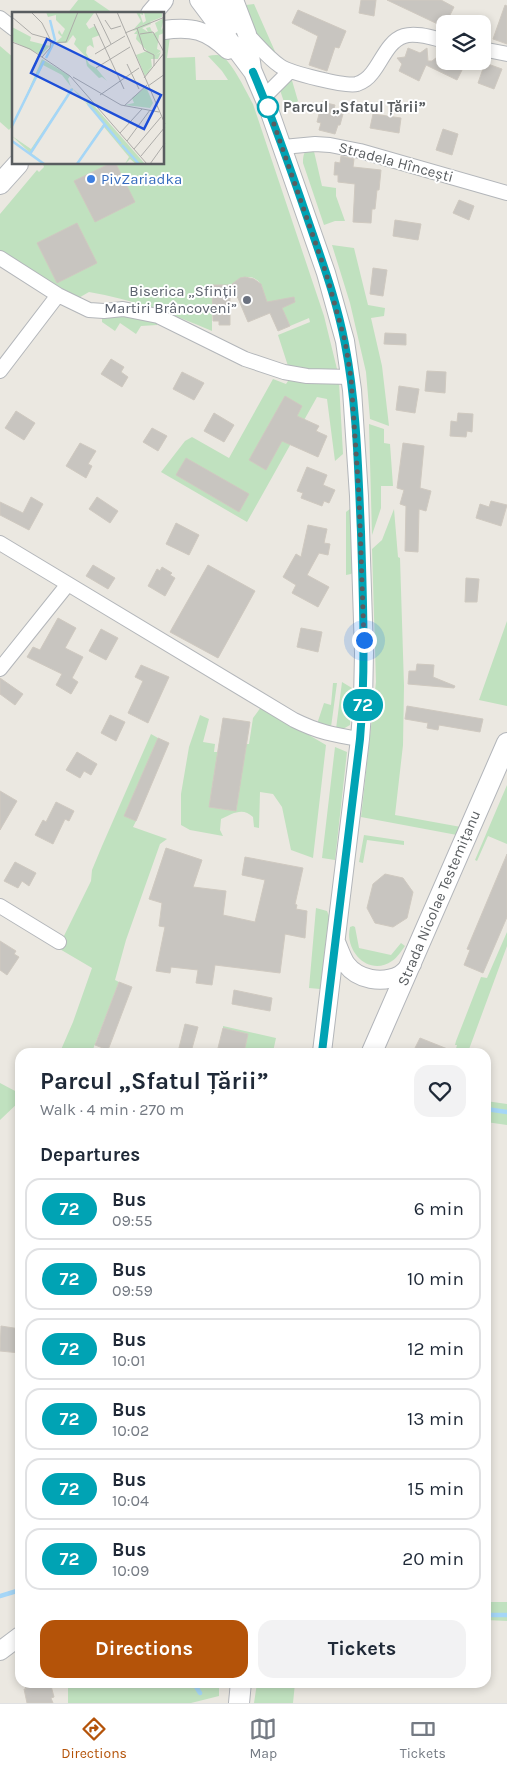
<!DOCTYPE html>
<meta charset="utf-8">
<style>
body{margin:0;font-family:Karla,sans-serif;background:#f2f2f3;color:#1f2937;height:100vh;display:flex;flex-direction:column;font-size:19px;white-space:nowrap}
*{box-sizing:border-box;margin:0}
p{font-size:16px;color:#747a83}
.icon{flex:none;width:28px;height:28px;fill:none;stroke:currentColor;stroke-width:2;stroke-linecap:round;stroke-linejoin:round}
.map{position:relative;flex:1;overflow:hidden}
.details{position:absolute;left:15px;top:1048px;width:476px;height:640px;display:flex;flex-direction:column;background:#fff;border-radius:15px;box-shadow:0 2px 8px #0003}
.details>*{flex:none}
.badge{padding:0 10px;border-radius:16px;font-size:18px;line-height:32px}
.tools{position:absolute;left:436px;top:15px;display:grid;gap:10px}
.tools a{display:grid;place-items:center;width:55px;height:55px;border-radius:10px;background:#fff;box-shadow:0 2px 8px #0003;font-size:25px}
.you{position:absolute;width:25px;height:25px;margin:-12px;border:4px solid #fff;border-radius:50%;background:#1a73e8;box-shadow:0 0 0 8px #1a73e833}
.map>.badge{position:absolute;translate:-50% -50%;box-shadow:0 0 0 2px #fff}
h2{padding:0 25px;font-size:19px;line-height:45px}
.round{display:grid;place-items:center;flex:none;width:52px;height:52px;border-radius:15px;background:#f2f2f3}
.summary{display:flex;align-items:center;justify-content:space-between;height:85px;padding:0 25px}
h1{font-size:24px;font-weight:700;line-height:38px}
.primary-button{display:flex;gap:10px;margin-top:auto;padding:10px 25px}
.primary-button a{flex:1;height:58px;border-radius:15px;background:#b45309;color:#fff;font-size:20px;font-weight:700;line-height:58px;text-align:center}
.primary-button a+a{background:#f2f2f3;color:#1f2937}
ul{padding:0;list-style:none}
li{display:flex;align-items:center;gap:15px;height:62px;margin:0 10px 8px;padding:0 15px;border:2px solid #e0e1e3;border-radius:15px}
li div{flex:1}
li b{display:block;font-size:19px}
li em{font-style:normal}
li .badge{min-width:55px;font-weight:700;text-align:center}
.tab-bar{display:flex;justify-content:space-around;align-items:center;height:70px;border-top:1px solid #e0e1e3;background:#fff;font-size:14px;color:#747a83}
.tab-bar a{display:grid;justify-items:center;gap:2px}
.tab-bar .current{color:#b45309}
.map>svg:first-child{display:block}
.green{fill:#c0e1bf}
.lines{fill:none;stroke-linecap:round;stroke-linejoin:round}
.stream{stroke:#a5d6f7;stroke-width:4.5}
.building{fill:#c8c5c0;stroke:#cfc9c0}
.minor-casing{stroke:#b3b6ba;stroke-width:16}
.tertiary-casing{stroke:#b3b6ba;stroke-width:20}
.secondary-casing{stroke:#b2b5ba;stroke-width:22}
.minor{stroke:#fff;stroke-width:14}
.tertiary{stroke:#fff;stroke-width:18}
.secondary{stroke:#fff;stroke-width:20}
.line-casing{stroke:#fff;stroke-width:11}
.line{stroke:#00a3b4;stroke-width:8}
.walk{stroke:#595d60;stroke-width:5;stroke-dasharray:0 9}
.stop-dot{fill:#fff;stroke:#00a3b4;stroke-width:2.5}
.shop-dot{fill:#3f7fe0;stroke:#fff;stroke-width:2}
.worship-dot{fill:#6b7280;stroke:#fff;stroke-width:2}
.labels{text-anchor:middle;dominant-baseline:central;stroke-width:4;stroke-linejoin:round;paint-order:stroke}
.stop-label{font-size:15px;font-weight:bold;fill:#595d60;stroke:#fff;text-anchor:start}
.street-label{font-size:15px;fill:#595d60;stroke:#fff}
.shop-label{font-size:15px;fill:#366cbe;stroke:#fff;text-anchor:start}
.worship-label{font-size:15px;fill:#5b616d;stroke:#fff;text-anchor:end}
.inset-river{fill:none;stroke:#a5d6f7;stroke-width:2.5}
.inset-road{fill:none;stroke:#adaca9;stroke-width:1}
.view{fill:#1d4ed8;fill-opacity:0.15;stroke:#1d4ed8;stroke-width:2.5}
.inset-edge{fill:none;stroke:#595d60;stroke-width:2.5}
</style>
<div class="map">
<svg width="507" height="1703" viewBox="0 0 507 1703">
<rect width="100%" height="100%" fill="#ebe8e1"/>
<path class="green" d="M78,0H94L110,11L107,14H67Z
M254,4L277,56L257,37L246,5Z
M170,37L167,58L195,57L196,80H228L222,71L208,56C213,55 219,54 223,57C233,64 247,93 253,104L324,316L337,369H303L288,366L278,335L310,322L309,318L290,326L279,302L262,305C267,290 260,273 242,278C237,279 236,282 232,284C227,286 218,285 212,285V331C173,314 131,299 89,292L75,300L0,253V214L37,170L39,172L44,167L43,164H164V38Z
M0,46L14,58V124L9,130L0,122Z
M291,77L298,101L292,105H285L280,90Z
M313,147L322,186L336,188V196L345,221H335L324,225L303,163C303,154 304,150 313,147Z
M332,245L354,248L368,305L385,308L384,316L371,318L382,366L389,426L370,419L366,372L350,303Z
M114,314L157,321V325L141,326L136,334L120,323L115,331L102,322V317Z
M290,378L339,382L343,454L335,461L327,399L317,397L247,522L161,472L185,441L192,437L229,458L273,379L286,384Z
M369,424L384,429V443L390,444L393,486H381V508L372,535Z
M351,508L354,571L351,574L346,575V512Z
M394,509L398,557L400,558L404,686L403,745L395,815L461,827L457,835L361,817L376,682L372,549L382,540Z
M507,621V706L479,700Z
M342,682L352,688L350,725L343,729H336Z
M333,683H337L331,727L317,724L324,703L331,705Z
M261,707L326,745L313,858L291,850L282,807L273,794L260,792L259,828L254,827L253,817C243,807 233,813 221,819L220,830L223,836L190,830L181,825V794L189,747L200,715L209,719L203,742L215,744L214,752H218L209,807L236,811L246,744H249L253,718Z
M151,734L158,738L125,816L136,821L133,827L167,839L160,844L126,940L115,980L119,982L92,1052H60L73,1022L92,968L58,948L91,881L92,870L102,846Z
M335,747L347,752L335,860L322,858Z
M507,785V844L488,836L477,861L475,860Z
M364,835L404,841V845L367,840L363,863L359,862Z
M316,908L327,911L329,916L320,989L309,988Z
M353,926L355,927L359,948L391,955L401,943L405,946C401,951 398,957 392,961C369,977 344,951 350,927Z
M507,932V946L468,1052H455L457,1045H455L456,1041L481,977L487,978Z
M223,1026L276,1038L273,1052H244L248,1034L223,1028Z
M0,1083L17,1092L20,1091V1101L0,1120Z
M486,1101L507,1104V1125L486,1122Z
M486,1602H507V1621L486,1620Z
M68,1683H219V1696L191,1703H68Z
M257,1683H295L293,1703H254Z"/>
<g class="lines">
<path class="stream" d="M486,1109L507,1112
M0,1596L20,1590
M486,1615H507
M193,1682L200,1693"/>
</g>
<path class="building" d="M361,0H376L374,16L359,13Z
M387,0H441L454,7L444,27Z
M505,5L507,6V44L493,39Z
M298,10L346,31L339,48L335,47L327,71L309,65L318,36L292,23Z
M408,48L420,53L427,48L428,61H432L445,51V61H455L464,66L457,80L426,65L419,81L399,71L402,64L397,58L405,57Z
M485,63L502,69L494,89L478,83Z
M322,102L335,105L333,112L343,114L340,125H338L335,134L319,130L321,123L317,122Z
M373,114L401,118L399,133L370,128Z
M443,129L458,134L452,155L436,150Z
M341,156L354,159L353,167L381,170L379,190H377L375,209H372L371,223L353,222L355,184L338,182V175H334L335,162L340,163Z
M109,164H116L135,202L95,222L74,181Z
M459,200L474,206L469,220L453,213Z
M395,220L421,224L418,240L393,236Z
M77,223L97,263L57,283L37,243Z
M373,268L387,270L383,296L370,294Z
M245,277L254,279L261,284L267,302L294,297L295,302L282,308L290,326L278,331L270,313L248,322L232,284L240,278Z
M212,285H230V325H219V321H213Z
M385,333L406,334V345L384,344Z
M111,359L124,367L121,372L128,377L122,387L101,374Z
M427,371L446,372L445,393L425,391Z
M182,372L204,383L194,400L173,389Z
M399,386L419,389L415,413L396,410Z
M285,396L302,406L297,416L319,426L316,431L327,436L318,457L282,441L266,470L249,460Z
M16,411L35,423L24,440L5,428Z
M214,413L234,425L224,442L204,431Z
M458,413L473,414L472,432L467,431L466,437L450,436L451,421L457,422Z
M152,428L167,436L158,451L143,442Z
M80,443L96,451L88,464L92,466L86,478L66,466Z
M403,443L424,446L420,488L431,491L426,511L419,509L418,552L405,551L406,506L400,504L404,490L397,488Z
M186,458L249,494L239,512L176,475Z
M307,467L327,475L323,485L335,490L329,503L324,501L322,506L301,498L303,493L297,491Z
M31,497L43,504L29,530L0,515V502L23,513Z
M97,497L118,511L110,523L89,509Z
M491,501L507,505L501,526L476,518L480,504L489,507Z
M176,523L199,535L189,555L166,544Z
M308,525L327,529L324,543L330,544L328,555L319,553L307,575L329,587L318,607L292,593L296,585L283,577L296,554L301,557Z
M93,565L115,578L108,589L86,576Z
M208,565L255,591L218,658L170,632Z
M162,567L172,573L170,575L175,578L165,596L148,586L157,569L160,571Z
M466,578L479,579L477,602H465Z
M58,618L76,628L65,648L83,657L72,678L78,682L71,694L56,685L62,674L27,657L33,647L40,650Z
M301,628L322,632L318,652L297,647Z
M101,629L118,638L106,660L89,651Z
M417,664L434,665L433,677L455,686L454,688L408,684L409,671H416Z
M141,665L169,677L148,723L128,713L143,681L135,677Z
M0,678L23,694L15,705L0,694Z
M407,706L483,719L480,732L439,725L438,730L427,728L428,723L405,719Z
M110,715L125,722L116,741L101,733Z
M223,718L250,722L236,811L209,807Z
M158,738L169,743L136,821L124,816Z
M77,752L97,764L91,775L84,771L80,778L66,770Z
M0,791L17,801L0,830Z
M56,802L74,811L69,821L65,819L53,844L35,835L43,820L46,822Z
M166,848L202,860L193,887L226,891L223,915L255,922L265,880L242,875L245,857L303,868L295,904L297,905L296,909L307,911L305,938L285,934L280,973L215,965L212,985L196,983L198,970L171,967L170,973L156,971L165,927L159,926L162,903L149,899Z
M507,854V917L483,973L464,965L470,950L467,949Z
M15,862L36,873L29,886L22,881L18,888L4,881Z
M385,874L403,878L413,892L407,918L393,927L375,923L367,908L373,884Z
M0,941L16,951L14,954L19,957L7,975L0,970Z
M119,982L132,987L108,1050L95,1045Z
M234,990L272,998L270,1011L232,1004Z
M185,1024L198,1027L191,1052H178Z
M223,1028L248,1034L244,1052H217Z
M420,1038L455,1052H413Z
M1,1326L20,1329V1353L0,1351Z
M24,1682H50L54,1697L51,1698L53,1703H27L24,1689H26Z"/>
<g class="lines">
<g class="minor-casing">
<path id="minor" d="M0,18L14,29
M247,34C257,44 267,57 280,66C290,73 346,87 357,84C363,82 369,77 372,73C382,61 388,41 404,36C416,32 433,38 445,41
M482,49L507,54
M264,97L290,71
M283,147L315,144L330,145L360,151L507,193
M0,258L58,295L89,310L104,311L123,309L158,316L245,359L284,372L307,376L351,377
M0,371L58,295
M0,543L294,720C318,732 334,735 360,739
M0,669L68,584
M0,906L59,942"/>
</g>
<g class="tertiary-casing">
<path id="tertiary" d="M199,0L253,72L268,107L326,273L345,341L352,390L359,496L364,653L363,701L360,739L322,1052
M215,0L231,26
M234,0L247,34L252,69
M164,30C192,26 207,30 228,50
M336,942C339,949 342,958 346,964C358,980 382,984 400,975C404,972 408,968 412,964
M0,1651L20,1636"/>
</g>
<g class="secondary-casing">
<path id="secondary" d="M151,14L163,0
M0,184L18,164
M372,1052L507,743
M239,1703L241,1682"/>
</g>
<use href="#minor" class="minor"/>
<use href="#tertiary" class="tertiary"/>
<use href="#secondary" class="secondary"/>
</g>
<g class="lines">
<g class="line-casing">
<path id="line" d="M253,72C274,121 291,170 308,220C322,261 337,301 345,344C357,405 358,469 361,532C363,601 366,670 360,739L322,1052"/>
</g>
<use href="#line" class="line"/>
<path class="walk" d="M268,107L326,273L345,341L351,378L359,496L364,640"/>
</g>
<circle class="stop-dot" cx="268" cy="107" r="10"/>
<circle class="shop-dot" cx="91" cy="179" r="5"/>
<circle class="worship-dot" cx="247" cy="300" r="5"/>
<g class="labels">
<g class="stop-label">
<text x="283" y="107">Parcul „Sfatul Țării”</text>
</g>
<g class="street-label">
<text transform="translate(396 162) rotate(15)">Stradela Hîncești</text>
<text transform="translate(439 898) rotate(-67)">Strada Nicolae Testemițanu</text>
</g>
<g class="shop-label">
<text x="101" y="179">PivZariadka</text>
</g>
<g class="worship-label">
<text x="237" y="291">Biserica „Sfinții<tspan x="237" dy="17">Martiri Brâncoveni”</tspan></text>
</g>
</g>
<g transform="translate(12 12)">
<rect width="152" height="152" fill="#ebe8e1"/>
<path d="M34,0L82,1L74,12L77,17L83,14L88,23L80,26L82,36L78,33L75,35L74,41L77,46L82,42L75,48L77,52L84,56L95,69L90,65L87,66L75,54L73,44L62,32L64,27L61,23L55,31L44,30L50,25L46,21L47,18L50,23L53,17L44,8V3L36,5ZM124,0H131V3L128,2L131,11L134,9L132,0L150,1V5L138,10L141,16L139,12L130,16L136,20L134,16L138,15L141,22L146,19L143,11L152,6L149,18L152,15V21L147,23L145,37L149,39L144,43L149,40L146,47H139L140,55L135,59L141,55L133,64L124,43L135,39L124,27L125,22H122L125,18L120,19L136,11L122,17L129,9ZM0,15L19,25L18,29L38,34L29,43L0,29ZM30,47L58,64L56,67L59,75L68,83L74,91L77,88L133,152H124L118,147L113,152L117,145L92,115L64,152L92,111L61,77L19,141L34,152L0,129L17,140L0,124L19,137L60,76L50,63L31,53L0,116ZM134,75L141,91L138,96L113,93L122,91L120,86Z" fill="#c0e1bf"/>
<path class="inset-river" d="M34,46L43,28L38,8M76,92L109,132M0,114L32,49M0,129L32,152M110,133L127,152M18,142L60,77M65,152L93,112"/>
<path class="inset-road" d="M19,0L30,11L39,29L38,36L30,45M105,0L153,112M84,1L99,32M0,5L20,22L38,27M93,8L99,17L109,14M82,12L112,77M125,16L132,38L142,43V54M113,21L153,5M128,22L141,20L152,40M0,30L18,37L58,64L135,152M39,31L54,30L66,0M83,42L113,24M115,52L127,77M84,56L118,35M61,65L109,93L147,100M132,66L153,40M136,74L153,62M88,83L127,56M112,94L135,73M108,121L130,97M115,129L138,98M122,137L149,105M129,144L153,115M138,152L153,131"/>
<path class="view" d="M35,27L149,83L132,117L19,61Z"/>
<rect width="152" height="152" class="inset-edge"/>
</g>
</svg>
<div class="tools">
<a><svg class="icon" aria-label="layers" viewBox="0 0 24 24"><path d="M12 4l9 5-9 5-9-5zM3 14l9 5 9-5"/></svg></a>
</div>
<div class="you" style="left:364px;top:640px"></div>
<b class="badge" style="left:363px;top:705px;background:#00a3b4;color:#fff">72</b>
<section class="details">
<div class="summary"><div><h1>Parcul „Sfatul Țării”</h1><p>Walk · 4 min · 270 m</p></div><a class="round"><svg class="icon" aria-label="heart" viewBox="0 0 24 24"><path d="M12 20l-8-8c-3-5 5-10 8-4 3-6 11-1 8 4z"/></svg></a></div>
<h2>Departures</h2>
<ul>
<li><span class="badge" style="background:#00a3b4;color:#fff">72</span><div><b>Bus</b><p>09:55</p></div><em>6 min</em></li>
<li><span class="badge" style="background:#00a3b4;color:#fff">72</span><div><b>Bus</b><p>09:59</p></div><em>10 min</em></li>
<li><span class="badge" style="background:#00a3b4;color:#fff">72</span><div><b>Bus</b><p>10:01</p></div><em>12 min</em></li>
<li><span class="badge" style="background:#00a3b4;color:#fff">72</span><div><b>Bus</b><p>10:02</p></div><em>13 min</em></li>
<li><span class="badge" style="background:#00a3b4;color:#fff">72</span><div><b>Bus</b><p>10:04</p></div><em>15 min</em></li>
<li><span class="badge" style="background:#00a3b4;color:#fff">72</span><div><b>Bus</b><p>10:09</p></div><em>20 min</em></li>
</ul>
<div class="primary-button"><a>Directions</a><a>Tickets</a></div>
</section>
</div>
<nav class="tab-bar">
<a class="current"><svg class="icon" aria-label="directions" viewBox="0 0 24 24"><path d="M12 3l9 9-9 9-9-9zM9 14v-3h6M13 9l2 2-2 2"/></svg>Directions</a>
<a><svg class="icon" aria-label="map" viewBox="0 0 24 24"><path d="M3 6l6-2 6 2 6-2v14l-6 2-6-2-6 2zM9 4v14M15 6v14"/></svg>Map</a>
<a><svg class="icon" aria-label="tickets" viewBox="0 0 24 24"><path d="M3 7h18v10H3zM15 7v10"/></svg>Tickets</a>
</nav>
